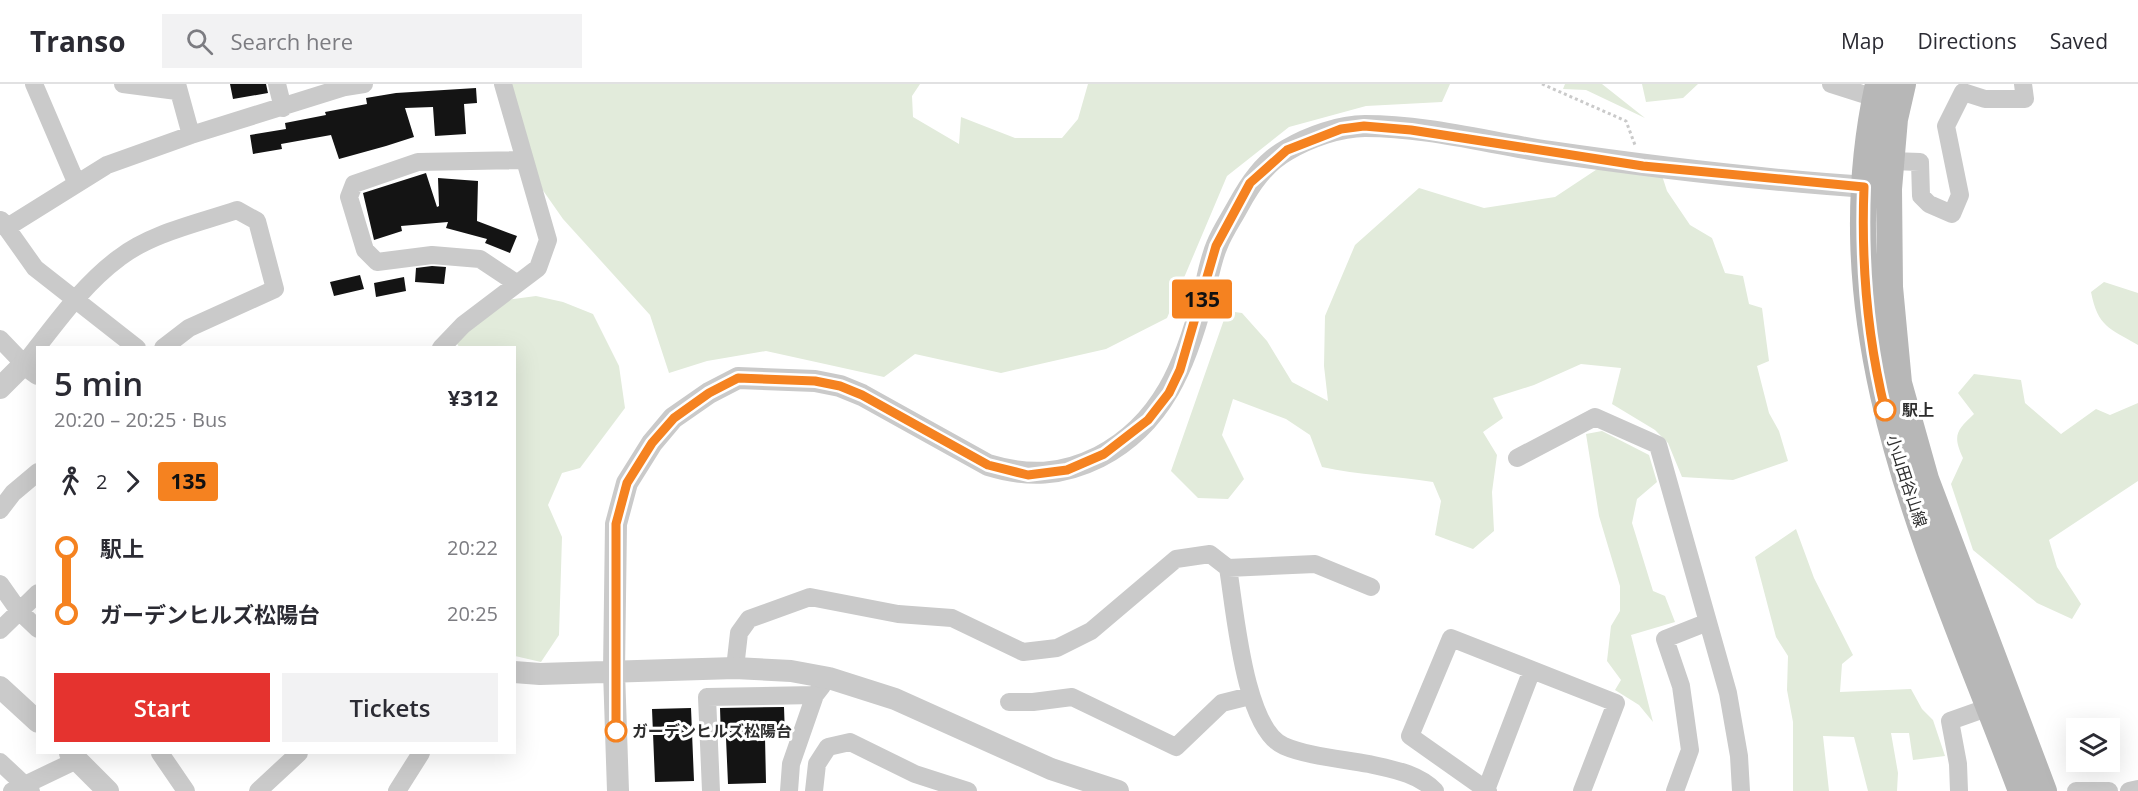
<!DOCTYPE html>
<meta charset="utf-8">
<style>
body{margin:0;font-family:"Open Sans","Noto Sans JP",sans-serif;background:#f2f2f3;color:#2b2b33;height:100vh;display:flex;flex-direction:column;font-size:22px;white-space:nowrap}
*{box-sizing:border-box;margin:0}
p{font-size:20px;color:#7c7c81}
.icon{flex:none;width:33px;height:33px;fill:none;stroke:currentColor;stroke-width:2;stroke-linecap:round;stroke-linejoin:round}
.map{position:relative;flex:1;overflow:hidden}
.sheet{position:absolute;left:36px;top:262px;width:480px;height:408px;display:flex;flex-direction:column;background:#fff;border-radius:0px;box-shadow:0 6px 24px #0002}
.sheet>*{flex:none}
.badge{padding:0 12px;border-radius:4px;font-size:21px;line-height:39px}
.buttons{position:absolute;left:2066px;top:634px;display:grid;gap:12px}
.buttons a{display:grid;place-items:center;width:54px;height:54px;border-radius:0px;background:#fff;box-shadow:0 6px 24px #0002;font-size:30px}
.map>.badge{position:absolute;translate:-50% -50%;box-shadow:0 0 0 3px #fff}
.legs{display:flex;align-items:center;gap:9px;height:66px;padding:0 18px;font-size:20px}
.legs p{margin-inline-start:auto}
.headline{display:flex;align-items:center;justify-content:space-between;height:102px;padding:0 18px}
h1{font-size:33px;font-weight:600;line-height:45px}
.button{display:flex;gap:12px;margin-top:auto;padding:12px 18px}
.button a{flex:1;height:69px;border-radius:0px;background:#e5332f;color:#fff;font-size:24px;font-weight:600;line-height:69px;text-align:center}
.button a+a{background:#f2f2f3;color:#2b2b33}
ul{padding:0 18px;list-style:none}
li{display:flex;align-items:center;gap:21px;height:66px;font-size:22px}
li i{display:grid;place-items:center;width:9px;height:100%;margin:0 8px;background:currentColor}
li i::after{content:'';width:15px;height:15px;margin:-8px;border:4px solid;border-radius:50%;background:#fff}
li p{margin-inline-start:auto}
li:first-child i{background:linear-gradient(#0000 50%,currentColor 0)}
li:last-child i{background:linear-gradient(currentColor 50%,#0000 0)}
header{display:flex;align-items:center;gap:36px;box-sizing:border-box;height:84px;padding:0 30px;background:#fff;border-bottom:2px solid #e1e1e2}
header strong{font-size:28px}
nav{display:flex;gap:33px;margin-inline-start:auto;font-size:21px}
.search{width:420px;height:54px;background:#f2f2f3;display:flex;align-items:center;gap:15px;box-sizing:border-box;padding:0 21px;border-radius:0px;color:#7c7c81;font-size:22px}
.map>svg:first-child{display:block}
.green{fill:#e2ebdb}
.building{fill:#141414}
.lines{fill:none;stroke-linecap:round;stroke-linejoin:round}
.path{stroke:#cacaca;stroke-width:3;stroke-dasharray:3 3;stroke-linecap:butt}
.minor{stroke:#cacaca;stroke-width:18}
.tertiary{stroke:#cacaca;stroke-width:22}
.secondary{stroke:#b7b7b7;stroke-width:26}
.line-1-casing{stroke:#fff;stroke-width:14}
.line-1{stroke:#f58220;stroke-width:9}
.stop-1-dot{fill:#fff;stroke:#f58220;stroke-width:3}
.labels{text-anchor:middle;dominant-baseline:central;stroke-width:6;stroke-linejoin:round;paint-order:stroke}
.stop-label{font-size:16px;font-weight:bold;fill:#2d2d2d;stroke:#fff;text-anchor:start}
.street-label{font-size:16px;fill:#2d2d2d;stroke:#fff}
</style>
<header>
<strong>Transo</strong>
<div class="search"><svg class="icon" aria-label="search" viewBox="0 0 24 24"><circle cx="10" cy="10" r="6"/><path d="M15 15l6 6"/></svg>Search here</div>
<nav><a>Map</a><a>Directions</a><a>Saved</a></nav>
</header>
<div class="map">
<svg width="2138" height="707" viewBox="0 0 2138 707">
<rect width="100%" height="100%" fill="#fff"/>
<path class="green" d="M510,0H920L912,12L913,33L959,60L961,33L1015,54H1062L1078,35L1088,0H1450L1442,18L1366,22L1289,43L1227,92L1167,234L1106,265L1001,289L915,270L884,293L766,267L707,277L669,289L650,231L563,135L535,95Z
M1565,0H1602L1645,34L1586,6L1563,5Z
M1642,0H1698L1683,14L1646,18Z
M1623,68L1656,73L1667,107L1690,141L1712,154L1725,189L1743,192L1749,220L1762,224L1769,277L1757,282L1769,329L1779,347L1788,377L1733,396L1682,393L1668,359L1655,346L1612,320L1621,284L1581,280L1534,301L1493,314L1503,334L1483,348L1497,371L1492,408L1494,447L1473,465L1435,451L1441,417L1433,398C1396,392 1359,391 1322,383L1310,351L1286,335L1233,315L1222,351L1244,395L1228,415L1198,414L1171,387L1227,227L1242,229L1267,257L1292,298L1328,317L1324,282L1325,232L1355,161L1419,104L1484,124L1555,113Z
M2104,198L2138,209V261C2109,244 2098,243 2091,208Z
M536,212L563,218L593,230L619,282L625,324L580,384L562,389L548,421L562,453L559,551L541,578L515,572L514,264H460L455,257L506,216Z
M1974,290L2021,296L2025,319L2061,350L2096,325L2110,331L2138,319V397L2049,456L2057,483L2081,520L2072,535L2037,519L1973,466L1951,400L1963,374C1952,351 1957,346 1974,330L1958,309Z
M1602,347L1649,371L1657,398L1637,415L1632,439L1653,507L1665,512L1675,538L1631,551L1653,638L1639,621L1615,606L1621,596L1607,577L1611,542L1620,527V502L1599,432L1586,350Z
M1796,445L1814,494L1853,571L1842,580L1840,608L1911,605L1922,625L1933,636L1945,672L1913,676L1909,649H1891L1898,689L1897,707H1868L1854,653L1823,652L1829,707H1793V638L1787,606L1788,572L1776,553L1755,473Z"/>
<path class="building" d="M230,0H266L268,9L233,15Z
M476,4L477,19L464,20L466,50L435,52L433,23L405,24L414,53L386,62L339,75L331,51L281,60L282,65L253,70L250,51L286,45L285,39L326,31L325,28L367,20L366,14L396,9Z
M426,89L437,123L439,122L438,94L478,97L477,137L517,152L510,169L485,159L487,155L446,144L448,138L401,142L402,147L374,156L363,109Z
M432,182L446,183L444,200L415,198L416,184Z
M360,191L364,205L334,212L330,198Z
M404,193L406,207L376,213L374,199Z
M784,623L785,652L765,653L766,699L728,700L726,654H721L720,624Z
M691,624L694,697L655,698L652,625Z"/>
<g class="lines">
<path class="path" d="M1542,0L1626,37L1635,61"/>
<path class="minor" d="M34,0L76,98
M123,0L177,7
M177,0L191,51
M277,0L283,24
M1831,0L1875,14
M1891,77L1920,78L1921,112L1929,120L1952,130L1960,111L1946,42L1963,8L1985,15H2025L2023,0
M1,136L35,184L137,264
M6,144L107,81L191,51L345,3L364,0
M516,199L480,175L432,171L377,178L365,166L349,113L354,100L418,78L523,76
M0,255L24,280C53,244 81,202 119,174C151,149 199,139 237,126L257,137L275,205L189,244L163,264
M441,264L463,241L538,184L548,156L503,0
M1517,374L1595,333L1658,361L1728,609L1739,672L1741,707
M0,426L13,409L38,388
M1228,484L1315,480L1371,503
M0,500L19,527L38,545
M0,546L38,509
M735,584L739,549L749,535L810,513L898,530L952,534L1023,568L1057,564L1091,547L1176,475L1210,470L1228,484C1235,525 1244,645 1284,662C1307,672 1343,675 1369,680C1391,685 1418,689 1435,707
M1009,618H1033L1072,613L1176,663L1222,619L1250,612
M160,669L186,707
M0,678L31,707
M1486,706L1532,586
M12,707L77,676
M258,707L299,669
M397,707L421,669
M711,707L707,613L815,611
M789,707L791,680L815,611L822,602
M814,707L817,680L828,663L850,658L915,690L968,707
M1488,707L1410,652L1451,554L1616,619L1582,707
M1675,707L1690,666L1681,602L1665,555L1708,538
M1959,707L1958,680L1950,637L1998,620
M2076,707H2109
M2129,707L2138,705"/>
<path class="tertiary" d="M0,304L24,280L38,290
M514,588L540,590L735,584L791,587L829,594L895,615L1051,685L1118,707
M0,603L38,638
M70,669L108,707
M618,707L614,587L616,440L627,399L652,359L673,334L709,309L738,294L815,297L840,302L862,311L988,381C1028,393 1061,392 1099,373C1163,340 1186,279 1203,214C1207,197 1210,177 1217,161C1222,148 1231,135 1238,122C1250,100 1264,79 1287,66C1309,53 1340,42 1365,42C1427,42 1489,59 1550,68C1660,84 1771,97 1882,104"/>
<path class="secondary" d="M1878,0C1822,256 1934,474 2021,707
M1903,0L1895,35L1889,105L1890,203L1899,299L1926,395L2044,707"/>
</g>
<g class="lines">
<g class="line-1-casing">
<path id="line-1" d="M616,647V440L627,399L652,359L674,334L709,309L738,294L815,297L840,302L862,311L988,381L1028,391L1067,386L1104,370L1148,336L1169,309L1180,286L1216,162L1250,99L1287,66L1341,45L1364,42L1411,46L1643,82L1864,103C1861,180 1867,252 1885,326"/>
</g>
<use href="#line-1" class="line-1"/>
</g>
<g class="stop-1-dot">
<circle cx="1885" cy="326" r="10"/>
<circle cx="616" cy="647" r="10"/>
</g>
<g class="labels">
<g class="stop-label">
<text x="1902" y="326">駅上</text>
<text x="632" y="647">ガーデンヒルズ松陽台</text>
</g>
<g class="street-label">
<text transform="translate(1907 397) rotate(72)">小山田谷山線</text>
</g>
</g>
</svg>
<div class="buttons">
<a><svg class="icon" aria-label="layers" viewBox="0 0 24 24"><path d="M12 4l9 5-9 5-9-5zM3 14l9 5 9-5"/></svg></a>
</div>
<b class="badge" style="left:1202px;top:215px;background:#f58220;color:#111">135</b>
<section class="sheet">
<div class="headline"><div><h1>5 min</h1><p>20:20 – 20:25 · Bus</p></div><b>¥312</b></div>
<div class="legs"><svg class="icon" aria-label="walk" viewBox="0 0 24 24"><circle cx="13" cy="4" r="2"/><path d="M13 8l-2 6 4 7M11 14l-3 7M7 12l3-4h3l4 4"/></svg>2<svg class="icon" aria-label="forward" viewBox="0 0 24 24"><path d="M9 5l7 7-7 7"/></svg><b class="badge" style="background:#f58220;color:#111">135</b></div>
<ul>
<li><i style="color:#f58220"></i><b>駅上</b><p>20:22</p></li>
<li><i style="color:#f58220"></i><b>ガーデンヒルズ松陽台</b><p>20:25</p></li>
</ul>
<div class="button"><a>Start</a><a>Tickets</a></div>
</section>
</div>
